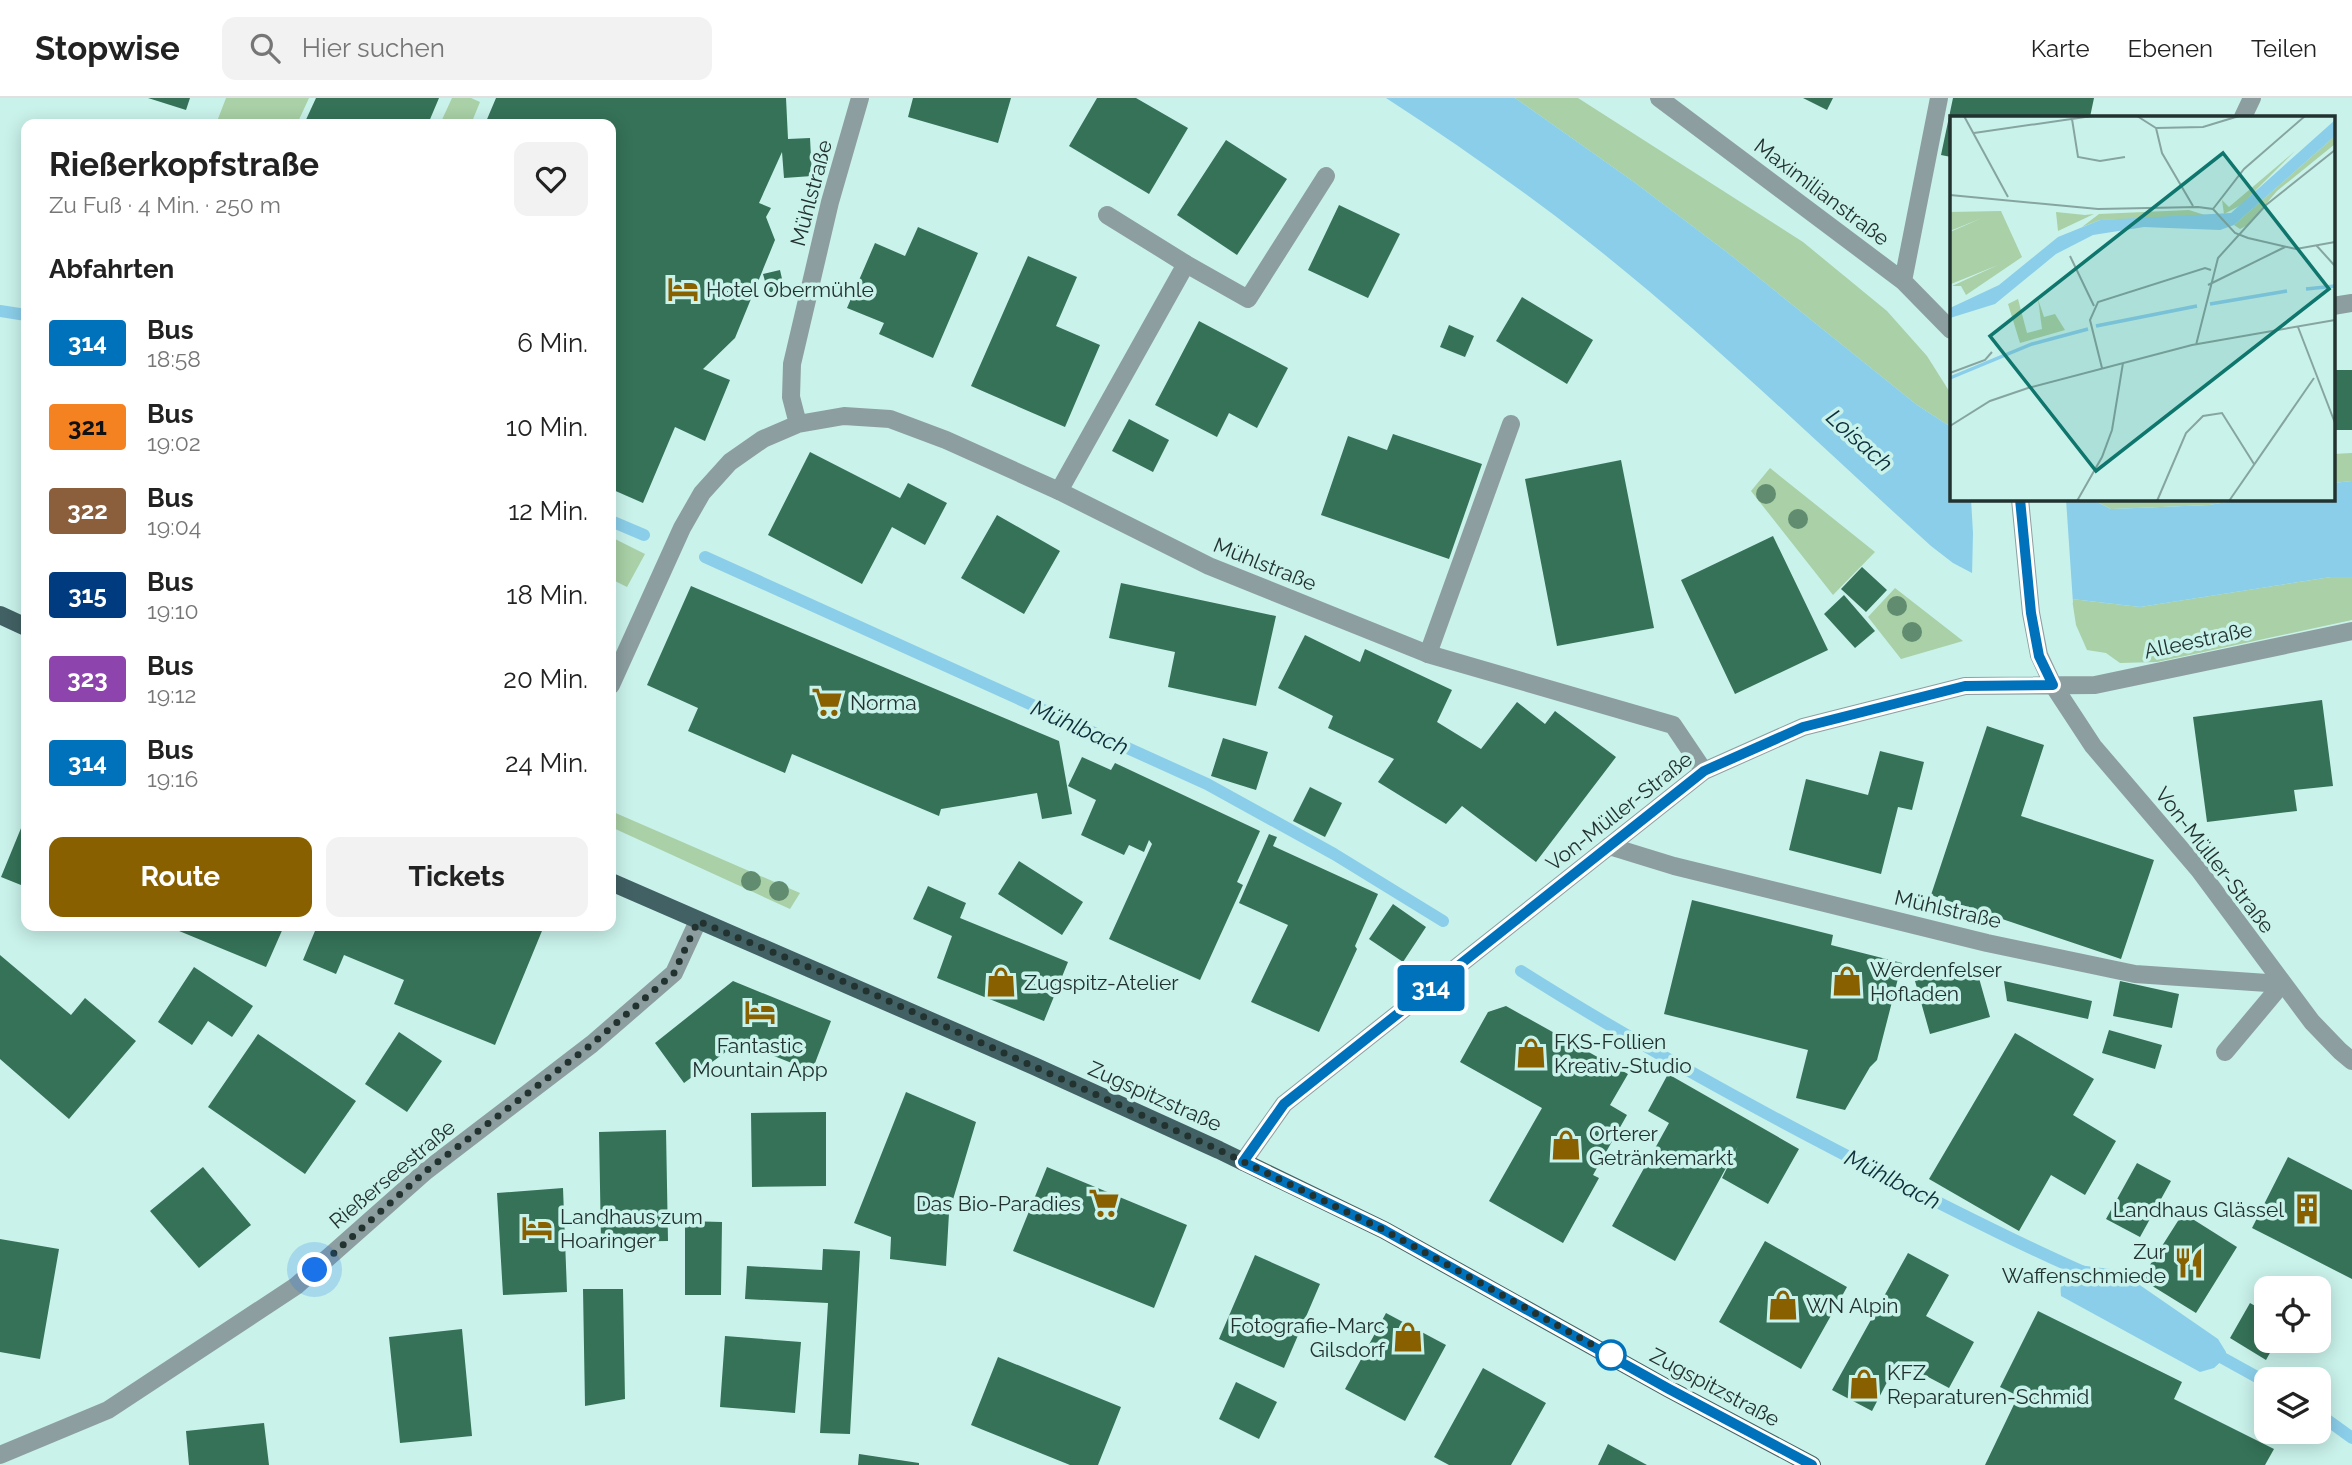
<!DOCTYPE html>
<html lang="de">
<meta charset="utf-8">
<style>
body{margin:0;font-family:Raleway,sans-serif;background:#f2f2f2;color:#222;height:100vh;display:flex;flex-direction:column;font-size:26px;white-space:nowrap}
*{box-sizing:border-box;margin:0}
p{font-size:23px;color:#767676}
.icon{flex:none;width:38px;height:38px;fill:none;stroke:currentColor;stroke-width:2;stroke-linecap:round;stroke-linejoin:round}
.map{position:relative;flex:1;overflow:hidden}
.sheet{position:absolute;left:21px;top:21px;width:595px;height:812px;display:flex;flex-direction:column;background:#fff;border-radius:14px;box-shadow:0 4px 18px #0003}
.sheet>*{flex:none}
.badge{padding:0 14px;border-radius:5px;font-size:24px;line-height:46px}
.buttons{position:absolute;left:2254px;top:1178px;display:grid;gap:14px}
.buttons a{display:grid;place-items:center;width:77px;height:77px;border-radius:14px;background:#fff;box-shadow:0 4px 18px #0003;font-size:35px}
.you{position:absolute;width:35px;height:35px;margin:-18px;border:5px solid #fff;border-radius:50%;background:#1a73e8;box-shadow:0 0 0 10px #1a73e833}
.map>.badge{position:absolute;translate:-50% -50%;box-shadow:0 0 0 4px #fff}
h2{padding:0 28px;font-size:26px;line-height:63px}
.round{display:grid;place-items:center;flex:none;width:74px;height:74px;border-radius:14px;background:#f2f2f2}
.headline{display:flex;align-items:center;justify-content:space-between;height:119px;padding:0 28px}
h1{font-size:33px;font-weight:700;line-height:52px}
.button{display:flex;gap:14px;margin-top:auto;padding:14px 28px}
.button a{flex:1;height:80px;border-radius:14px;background:#886000;color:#fff;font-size:28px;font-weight:700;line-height:80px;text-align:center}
.button a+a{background:#f2f2f2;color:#222}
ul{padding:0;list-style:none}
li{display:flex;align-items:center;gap:21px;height:84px;padding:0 28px}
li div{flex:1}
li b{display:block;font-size:26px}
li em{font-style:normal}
li .badge{min-width:77px;font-weight:700;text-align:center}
header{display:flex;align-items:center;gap:42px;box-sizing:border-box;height:98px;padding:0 35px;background:#fff;border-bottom:2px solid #e0e0e0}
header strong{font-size:33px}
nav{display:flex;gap:38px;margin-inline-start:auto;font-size:24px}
.search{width:490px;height:63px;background:#f2f2f2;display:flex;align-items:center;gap:18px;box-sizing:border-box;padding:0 24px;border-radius:14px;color:#767676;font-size:26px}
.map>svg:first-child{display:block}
.green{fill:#a9d0a6}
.water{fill:#8bcee9}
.pier{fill:#c9f2eb}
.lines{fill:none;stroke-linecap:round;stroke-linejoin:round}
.stream{stroke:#8bcee9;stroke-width:12}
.building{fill:#357258}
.service{stroke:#8d9ea0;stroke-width:18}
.minor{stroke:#8d9ea0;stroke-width:18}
.primary{stroke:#426164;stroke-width:18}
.tree{fill:#618c70}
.line-casing{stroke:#fff;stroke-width:16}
.line{stroke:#0072bc;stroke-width:10}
.walk{stroke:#22322f;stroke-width:7;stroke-dasharray:0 12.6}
.stop-dot{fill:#fff;stroke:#0072bc;stroke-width:3.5}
.labels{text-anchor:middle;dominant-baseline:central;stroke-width:7;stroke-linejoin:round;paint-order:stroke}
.street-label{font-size:21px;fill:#22322f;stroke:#c9f2eb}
.poi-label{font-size:21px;fill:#22322f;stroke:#c9f2eb;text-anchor:start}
.water-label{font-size:23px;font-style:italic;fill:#0e2e3a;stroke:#c9f2eb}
.inset-river{fill:none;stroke:#8bcee9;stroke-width:3.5}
.inset-road{fill:none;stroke:#86a5a0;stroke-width:2}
.view{fill:#0f766e;fill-opacity:0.15;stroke:#0f766e;stroke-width:3.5}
.inset-edge{fill:none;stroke:#22322f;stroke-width:3.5}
</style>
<header>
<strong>Stopwise</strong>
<div class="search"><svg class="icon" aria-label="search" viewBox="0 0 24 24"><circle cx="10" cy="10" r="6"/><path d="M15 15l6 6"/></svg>Hier suchen</div>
<nav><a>Karte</a><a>Ebenen</a><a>Teilen</a></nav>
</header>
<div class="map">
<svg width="2352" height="1367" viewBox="0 0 2352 1367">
<rect width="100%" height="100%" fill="#c9f2eb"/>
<path class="green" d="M226,0H309L297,26H216Z
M452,0H471L480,4L471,26H440Z
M1515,0H1578L1803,144L1887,213L1927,258L1951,296V329L1917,307L1728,155L1634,84Z
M2352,355V383L2333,385V356Z
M1770,370L1875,454L1833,497L1751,393Z
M2091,401H2244L2209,407L2111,411Z
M611,439L645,456L627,489L611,481Z
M2331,479H2352V522L2157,564L2120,565L2106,555L2087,552L2076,527L2072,501L2140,509Z
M1895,490L1963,543L1901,561L1868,519Z
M611,713L800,795L790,811L611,729Z"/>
<path class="water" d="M1386,0H1515L1634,84L1728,155L1917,307L1951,329V401H2091L2111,411L2209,407L2244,401H2333V385L2352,383V479H2331L2140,509L2072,501L1972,475L1953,465L1931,448C1817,345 1706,236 1585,141C1521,91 1454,44 1386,0Z
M2078,1167L2118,1172L2218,1241L2226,1254V1259L2214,1270L2200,1274L2061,1198C2059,1181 2065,1176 2078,1167Z"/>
<path class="pier" d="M1971,401H2066L2073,505L1972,478L1973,435Z"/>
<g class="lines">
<path class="stream" d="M0,213L26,217
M611,423L644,437
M705,459L1207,686L1334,756L1443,823
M1521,873C1641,949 1766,1017 1892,1081C1957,1114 2021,1147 2088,1176
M2210,1253L2266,1284
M2319,1316L2352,1340"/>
</g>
<path class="building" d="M148,0H190L186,12Z
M316,0H439L428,26H304Z
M496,0H786L788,41L810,40L812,78L784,80L782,54L759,105L771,110L766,119L775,142L735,240L703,271L730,282L705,343L675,329L643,405L611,391V26H485Z
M913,0H1011L998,45L908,19Z
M1097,0H1136L1188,30L1149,96L1069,48Z
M1803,0H1833L1827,12Z
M1953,0H2094L2090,19H1951V59L1941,57Z
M1226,42L1287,81L1237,157L1177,117Z
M1339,107L1400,136L1368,200L1308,172Z
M918,129L978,155L933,260L879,236L884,225L847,210L875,145L905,158Z
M1028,158L1077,179L1056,228L1100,247L1065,329L971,288Z
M780,172L785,194L769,198L763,176Z
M1522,199L1593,242L1567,286L1496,243Z
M1199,223L1288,270L1257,330L1229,315L1217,339L1155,307Z
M1449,227L1474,238L1465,259L1440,249Z
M2333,272H2352V332H2333Z
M1129,321L1169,342L1153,374L1112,353Z
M1393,336L1482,366L1449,461L1321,417L1348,338L1387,352Z
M810,354L900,400L908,385L947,405L925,447L892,429L862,486L768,437Z
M1621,362L1654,530L1557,548L1525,381Z
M997,417L1060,453L1024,516L961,480Z
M1773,438L1828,552L1735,596L1681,482Z
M1862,469L1887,492L1866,514L1841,491Z
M1121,485L1276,518L1256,608L1168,589L1175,554L1109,540Z
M691,488L1059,643L1072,716L1042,721L1037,695L941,711L939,718L792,656L785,675L688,633L698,610L647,587Z
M1844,497L1875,533L1855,550L1824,516Z
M1305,537L1360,564L1365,551L1452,592L1437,624L1481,651L1517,604L1545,626L1555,613L1616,659L1536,764L1462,708L1446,726L1378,684L1394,661L1328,630L1333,618L1278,590Z
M2322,602L2333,688L2294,692L2297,713L2207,724L2193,619Z
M1987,628L2044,647L2021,718L2154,762L2121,861L1931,797Z
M1223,640L1268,654L1256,692L1211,678Z
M1880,653L1924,664L1912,712L1898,709L1881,776L1789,752L1806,681L1868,697Z
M1082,659L1111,672L1115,665L1260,733L1237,784L1243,787L1200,882L1109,841L1152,746L1149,742L1144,754L1129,747L1124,757L1081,737L1096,702L1068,688Z
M1310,689L1342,705L1325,739L1293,723Z
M26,718V789L1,779Z
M1269,736L1277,739L1273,748L1378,796L1355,848L1357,851L1319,934L1251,904L1288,827L1239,805Z
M1019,763L1083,804L1062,837L998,796Z
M928,788L966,805L960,820L1068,864L1044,923L937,880L952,838L913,821Z
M1692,802L1833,837L1831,847L1902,865L1877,962L1870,969L1845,1012L1796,1000L1808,952L1664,916Z
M1393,806L1426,829L1403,864L1369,841Z
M167,828H284L266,869Z
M317,828H544L495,947L394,906L404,882L344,857L336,876L303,862Z
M0,857L71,917L85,900L136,943L69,1021L0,961Z
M1975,866L1990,919L1930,936L1915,883Z
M194,869L253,908L232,939L208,923L192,947L158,924Z
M733,883L831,923L812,973L739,944L684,985L655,945Z
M2004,883L2092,903L2088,921L2007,903Z
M2120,883L2179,896L2172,930L2113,918Z
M1506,908L1628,976L1610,1007L1627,1017L1593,1077L1599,1080L1563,1145L1489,1103L1542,1010L1460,964L1488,914Z
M2109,932L2162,947L2155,971L2102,955Z
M399,934L442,963L407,1014L365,986Z
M2015,935L2094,981L2073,1017L2116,1043L2085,1097L2051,1077L2019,1133L1929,1081Z
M258,936L356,1003L305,1076L208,1009Z
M1668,976L1799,1051L1768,1106L1722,1080L1738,1048L1675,1163L1612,1128L1669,1025L1648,1013Z
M906,994L976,1024L949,1115L946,1168L890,1161L891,1139L854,1125Z
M826,1014V1088L752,1089L751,1015Z
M666,1032L668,1143L601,1144L599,1034Z
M2288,1059L2352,1092V1181L2252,1130Z
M2137,1065L2171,1083L2140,1139L2106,1121Z
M203,1069L251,1127L199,1170L150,1113Z
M1047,1069L1187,1127L1154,1210L1013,1153Z
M563,1090L567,1194L503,1197L497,1095Z
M2183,1115L2237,1149L2196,1215L2141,1181Z
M685,1123L722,1124L721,1197H685Z
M0,1141L59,1151L40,1261L0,1254Z
M1765,1143L1847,1189L1801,1271L1719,1224Z
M823,1151L860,1153L850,1336L820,1335L828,1205L745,1201L747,1168L822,1172Z
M1908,1155L1949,1177L1926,1218L1974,1244L1949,1290L1898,1263L1872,1313L1832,1292Z
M1255,1157L1320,1186L1284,1270L1219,1241Z
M583,1191H623L625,1301L585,1308Z
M2250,1205L2266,1214V1242H2277L2266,1262L2230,1240Z
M2038,1213L2182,1284L2174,1301L2274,1351L2265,1367H1985L2018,1298L2000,1289Z
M1386,1215L1446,1247L1405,1323L1345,1291Z
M462,1231L472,1338L400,1345L389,1239Z
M725,1238L801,1244L795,1315L720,1309Z
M998,1259L1121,1309L1098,1367H1070L971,1327Z
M1483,1270L1546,1305L1511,1367H1449L1434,1359Z
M1236,1284L1277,1304L1259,1341L1219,1321Z
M264,1325L269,1367H189L186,1333Z
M1608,1346L1647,1367H1598Z
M859,1356L919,1365V1367H858Z"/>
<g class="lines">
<path class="service" d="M2243,19L2252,0
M1107,117L1186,166
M1059,393L1186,166L1248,201L1326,78
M1428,556L1511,326
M2225,954L2282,886"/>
<path class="minor" d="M1659,0L1903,183L1951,232
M1903,183L1939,0
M2333,208L2352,205
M798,326L791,299L792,266L830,104L860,0
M2020,401L2031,515L2039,557L2053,587L2093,648L2199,772L2312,924L2340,953L2352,963
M611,587L682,430L702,395L730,364L763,341L798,326L844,318L890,321L946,342L1059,393L1209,468L1428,556L1673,627L1704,673
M1609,748L1674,768L1987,845L2135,876L2282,886
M1243,1064L1284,1006L1704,673L1803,629L1965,588L2095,587L2352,533
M0,1357L108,1312L296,1188L426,1073L592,946L674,875L698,823"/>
<path class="primary" d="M0,517L26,529
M611,784L1034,968L1219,1052L1384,1132L1669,1291L1812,1367"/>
</g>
<g class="tree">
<circle cx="1766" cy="396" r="10"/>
<circle cx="1798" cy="421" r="10"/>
<circle cx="1897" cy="508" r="10"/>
<circle cx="1912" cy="534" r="10"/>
<circle cx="751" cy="783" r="10"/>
<circle cx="779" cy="793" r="10"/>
</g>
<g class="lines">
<g class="line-casing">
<path id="line" d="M1812,1367L1669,1291L1384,1132L1243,1064L1284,1006L1704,673L1803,629L1965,588L2053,587L2039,558L2031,515L2020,401"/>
</g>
<use href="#line" class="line"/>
<path class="walk" d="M315,1172L426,1073L592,946L674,875L698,823L871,895L1219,1052L1384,1132L1611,1257"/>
</g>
<defs>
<g id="hotel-bare" transform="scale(2.415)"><path d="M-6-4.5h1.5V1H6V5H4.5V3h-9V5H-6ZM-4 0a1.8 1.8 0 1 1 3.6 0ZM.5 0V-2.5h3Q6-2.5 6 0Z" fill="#886000" stroke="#c9f2eb" stroke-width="2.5" paint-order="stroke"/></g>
<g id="supermarket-bare" transform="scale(2.415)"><path d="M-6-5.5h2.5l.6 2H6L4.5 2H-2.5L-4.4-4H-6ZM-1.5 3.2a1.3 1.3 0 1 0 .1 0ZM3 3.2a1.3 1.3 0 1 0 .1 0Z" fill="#886000" stroke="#c9f2eb" stroke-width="2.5" paint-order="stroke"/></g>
<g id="shop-bare" transform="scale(2.415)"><path d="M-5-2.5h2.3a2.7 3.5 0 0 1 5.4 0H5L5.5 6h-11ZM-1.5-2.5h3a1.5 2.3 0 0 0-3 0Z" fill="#886000" stroke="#c9f2eb" stroke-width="2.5" paint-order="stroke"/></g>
<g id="building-bare" transform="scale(2.415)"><path d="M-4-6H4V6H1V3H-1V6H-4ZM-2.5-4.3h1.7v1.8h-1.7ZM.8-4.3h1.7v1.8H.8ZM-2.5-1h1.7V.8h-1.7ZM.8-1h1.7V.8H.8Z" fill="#886000" stroke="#c9f2eb" stroke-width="2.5" paint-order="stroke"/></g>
<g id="restaurant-bare" transform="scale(2.415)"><path d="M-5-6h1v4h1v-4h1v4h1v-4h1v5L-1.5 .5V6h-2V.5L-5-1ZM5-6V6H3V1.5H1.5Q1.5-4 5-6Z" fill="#886000" stroke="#c9f2eb" stroke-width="2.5" paint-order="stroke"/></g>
</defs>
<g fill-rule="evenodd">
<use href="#hotel-bare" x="683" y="191"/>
<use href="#supermarket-bare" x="827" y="604"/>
<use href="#shop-bare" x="1847" y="883"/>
<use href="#shop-bare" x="1001" y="884"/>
<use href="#hotel-bare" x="760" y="914"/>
<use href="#shop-bare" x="1531" y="955"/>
<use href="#shop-bare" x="1566" y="1047"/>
<use href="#supermarket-bare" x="1104" y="1105"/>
<use href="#building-bare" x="2307" y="1111"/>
<use href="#hotel-bare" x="537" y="1130"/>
<use href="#restaurant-bare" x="2189" y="1165"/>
<use href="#shop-bare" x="1783" y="1207"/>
<use href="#shop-bare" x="1408" y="1239"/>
<use href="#shop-bare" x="1864" y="1286"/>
</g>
<circle class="stop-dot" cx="1611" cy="1257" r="14"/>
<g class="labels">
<g class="street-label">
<text transform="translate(1822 94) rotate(37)">Maximilianstraße</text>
<text transform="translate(811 95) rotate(-75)">Mühlstraße</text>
<text transform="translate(1265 466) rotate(22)">Mühlstraße</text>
<text transform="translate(2198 542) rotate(-12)">Alleestraße</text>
<text transform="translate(1619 713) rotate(-38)">Von-Müller-Straße</text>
<text transform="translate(2215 762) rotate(52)">Von-Müller-Straße</text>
<text transform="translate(1948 811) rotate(13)">Mühlstraße</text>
<text transform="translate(1155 998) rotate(24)">Zugspitzstraße</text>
<text transform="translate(392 1076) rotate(-40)">Rießerseestraße</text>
<text transform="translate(1715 1289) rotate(28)">Zugspitzstraße</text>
</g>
<g class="poi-label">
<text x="706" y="191">Hotel Obermühle</text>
<text x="850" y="604">Norma</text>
<text x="1870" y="871">Werdenfelser<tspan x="1870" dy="24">Hofladen</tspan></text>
<text x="1024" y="884">Zugspitz-Atelier</text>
<text x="1554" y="943">FKS-Follien<tspan x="1554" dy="24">Kreativ-Studio</tspan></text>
<text x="760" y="947" text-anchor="middle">Fantastic<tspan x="760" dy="24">Mountain App</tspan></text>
<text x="1589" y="1035">Orterer<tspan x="1589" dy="24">Getränkemarkt</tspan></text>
<text x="1081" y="1105" text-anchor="end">Das Bio-Paradies</text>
<text x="2284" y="1111" text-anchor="end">Landhaus Glässel</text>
<text x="560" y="1118">Landhaus zum<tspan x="560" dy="24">Hoaringer</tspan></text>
<text x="2166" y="1153" text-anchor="end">Zur<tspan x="2166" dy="24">Waffenschmiede</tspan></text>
<text x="1806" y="1207">WN Alpin</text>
<text x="1385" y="1227" text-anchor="end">Fotografie-Marc<tspan x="1385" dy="24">Gilsdorf</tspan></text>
<text x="1887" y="1274">KFZ<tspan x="1887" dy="24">Reparaturen-Schmid</tspan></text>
</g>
<g class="water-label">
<text transform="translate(1860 342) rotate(42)">Loisach</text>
<text transform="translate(1080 629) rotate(24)">Mühlbach</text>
<text transform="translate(1893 1081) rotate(27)">Mühlbach</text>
</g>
</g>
<g transform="translate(1950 18)">
<rect width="385" height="385" fill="#c9f2eb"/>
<path d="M385,20V28L327,75L298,109L290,113L284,109ZM345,35L291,89L274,98L272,84L279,91ZM239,94L261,101L150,104L132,111L149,98ZM51,95L72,141L16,179L11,170H2L48,149L1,168L0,116L32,102L0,115V96ZM106,96L135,99L144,98L108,115ZM68,183L77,217L92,213L88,183L94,201L105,198L115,214L70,227L58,188Z" fill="#a9d0a6"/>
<path d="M385,4V20L284,109L270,114L194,111L143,119L106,138L45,188L0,202V192L49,169L108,121L150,104L281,97Z" fill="#8bcee9"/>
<path class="inset-river" d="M356,173L385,170M260,188L337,175M146,210L247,190M0,262L82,228L138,213"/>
<path class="inset-road" d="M14,0L58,81M187,0L206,12L253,11L289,0M122,3L128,41L150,45L175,41M206,12L212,37L243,90M24,17L142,0M0,79L148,93L248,91L263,93L285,117L298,122L346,133L385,126M263,93L294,53L355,0M366,129L385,150M120,140L144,190M258,169L335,131M348,211L385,307M246,229L268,142L316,89L385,34M152,252L140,204L148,186L255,152L261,154M0,257L35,244L42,236M0,310L40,285L78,272L242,229L385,204M127,385L152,341L162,314L173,247M207,385L236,317L253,300L272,297L304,348M279,385L364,262"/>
<path class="view" d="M273,37L379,173L146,355L40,220Z"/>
<rect width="385" height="385" class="inset-edge"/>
</g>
</svg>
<div class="buttons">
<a><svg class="icon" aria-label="locate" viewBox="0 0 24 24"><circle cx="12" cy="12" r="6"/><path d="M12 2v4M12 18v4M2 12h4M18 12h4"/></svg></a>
<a><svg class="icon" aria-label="layers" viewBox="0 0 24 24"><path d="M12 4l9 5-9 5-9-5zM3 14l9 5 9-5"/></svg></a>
</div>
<div class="you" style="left:315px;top:1172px"></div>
<b class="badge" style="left:1431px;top:890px;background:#0072bc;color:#fff">314</b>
<section class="sheet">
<div class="headline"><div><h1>Rießerkopfstraße</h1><p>Zu Fuß · 4 Min. · 250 m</p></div><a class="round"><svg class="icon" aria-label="heart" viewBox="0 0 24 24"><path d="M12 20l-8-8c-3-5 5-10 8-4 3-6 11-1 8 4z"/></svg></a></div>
<h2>Abfahrten</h2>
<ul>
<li><span class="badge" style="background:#0072bc;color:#fff">314</span><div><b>Bus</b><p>18:58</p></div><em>6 Min.</em></li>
<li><span class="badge" style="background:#f58220;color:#111">321</span><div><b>Bus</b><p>19:02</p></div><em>10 Min.</em></li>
<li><span class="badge" style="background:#8b5e3c;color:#fff">322</span><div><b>Bus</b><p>19:04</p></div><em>12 Min.</em></li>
<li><span class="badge" style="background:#003b80;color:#fff">315</span><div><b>Bus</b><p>19:10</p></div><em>18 Min.</em></li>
<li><span class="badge" style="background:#8e44ad;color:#fff">323</span><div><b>Bus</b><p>19:12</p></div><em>20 Min.</em></li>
<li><span class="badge" style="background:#0072bc;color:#fff">314</span><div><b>Bus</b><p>19:16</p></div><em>24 Min.</em></li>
</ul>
<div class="button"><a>Route</a><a>Tickets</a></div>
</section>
</div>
